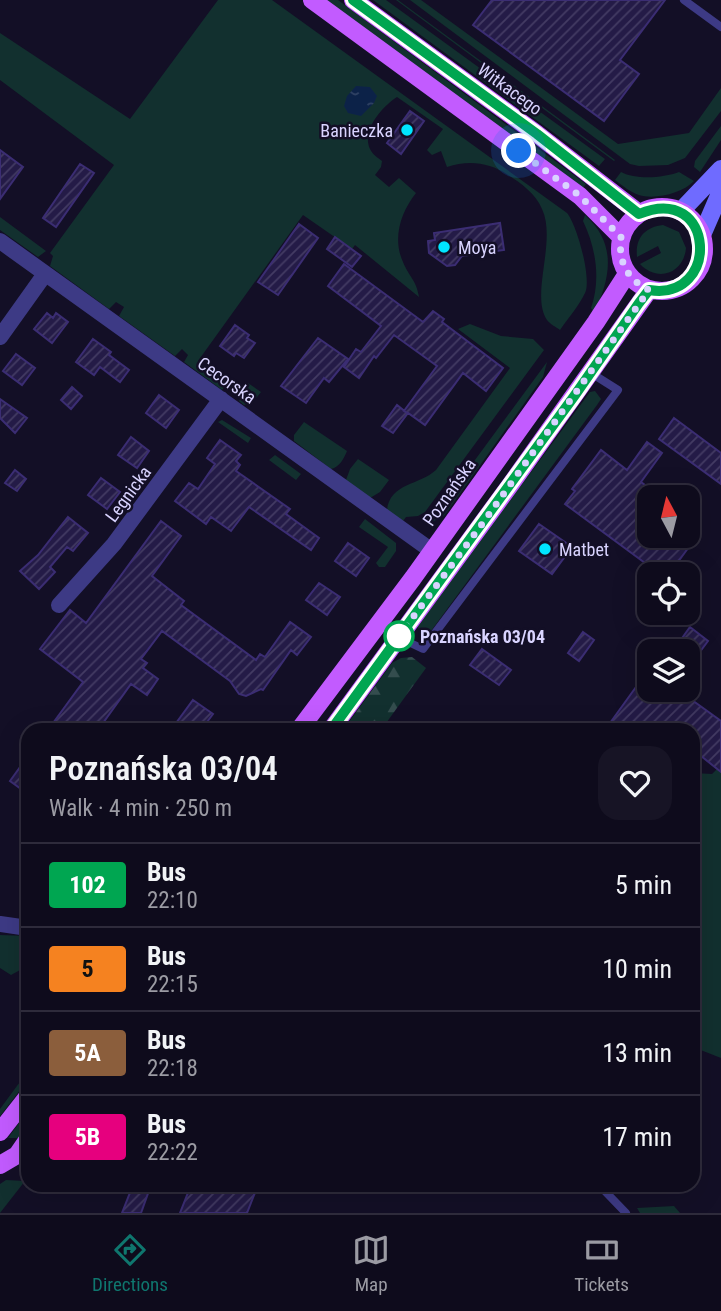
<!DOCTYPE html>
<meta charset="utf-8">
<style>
body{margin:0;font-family:"Roboto Condensed",sans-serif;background:#171425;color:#f1f3f6;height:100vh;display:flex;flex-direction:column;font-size:26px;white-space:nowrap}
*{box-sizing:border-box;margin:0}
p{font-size:23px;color:#9b9ba3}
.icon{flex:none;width:38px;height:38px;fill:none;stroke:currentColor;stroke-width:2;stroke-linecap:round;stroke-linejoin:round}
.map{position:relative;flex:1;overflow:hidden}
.side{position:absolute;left:21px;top:723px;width:679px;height:469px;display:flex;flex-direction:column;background:#0e0b1c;border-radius:21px;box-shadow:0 7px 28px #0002,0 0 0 2px #2e2b3b}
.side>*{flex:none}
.badge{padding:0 14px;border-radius:5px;font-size:24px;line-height:46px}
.needle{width:46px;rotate:353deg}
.buttons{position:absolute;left:637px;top:485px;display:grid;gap:14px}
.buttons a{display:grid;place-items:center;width:63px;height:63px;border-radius:14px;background:#0e0b1c;box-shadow:0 7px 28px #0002,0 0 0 2px #2e2b3b;font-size:35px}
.you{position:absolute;width:35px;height:35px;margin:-18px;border:5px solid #fff;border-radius:50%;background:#1a73e8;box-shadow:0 0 0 10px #1a73e833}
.map>.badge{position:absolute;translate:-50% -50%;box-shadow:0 0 0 4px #fff}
.round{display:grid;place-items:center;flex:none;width:74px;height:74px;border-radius:21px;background:#171425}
.headline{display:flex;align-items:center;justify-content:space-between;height:119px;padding:0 28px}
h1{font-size:33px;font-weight:600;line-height:52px}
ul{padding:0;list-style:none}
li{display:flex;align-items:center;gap:21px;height:84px;padding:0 28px;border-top:2px solid #2e2b3b}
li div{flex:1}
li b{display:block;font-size:26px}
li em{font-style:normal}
li .badge{min-width:77px;font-weight:700;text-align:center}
.dock{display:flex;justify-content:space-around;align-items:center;height:98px;border-top:2px solid #2e2b3b;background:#0e0b1c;font-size:19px;color:#9b9ba3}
.dock a{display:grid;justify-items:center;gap:4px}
.dock .current{color:#0f766e}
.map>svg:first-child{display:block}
.green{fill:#12302f}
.forest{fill:url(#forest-firs)}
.water{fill:url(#water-ripples)}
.building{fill:url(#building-hatch);stroke:#3b2d73;stroke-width:2}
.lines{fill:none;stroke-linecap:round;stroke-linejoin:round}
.service{stroke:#3d3a85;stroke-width:8}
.minor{stroke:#3d3a85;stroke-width:16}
.secondary{stroke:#6f6bff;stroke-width:18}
.primary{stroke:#c25bff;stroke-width:18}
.line-casing{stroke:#fff;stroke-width:16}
.line{stroke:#00a651;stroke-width:10}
.walk{stroke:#d9d4ff;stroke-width:7;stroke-dasharray:0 12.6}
.poi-dot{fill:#00e5ff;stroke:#130f26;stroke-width:2.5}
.stop-dot{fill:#fff;stroke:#00a651;stroke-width:3.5}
.labels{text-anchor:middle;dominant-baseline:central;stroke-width:5;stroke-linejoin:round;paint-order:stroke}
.street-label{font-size:18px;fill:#d9d4ff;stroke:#130f26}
.poi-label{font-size:18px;fill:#d9d4ff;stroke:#130f26;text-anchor:start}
.stop-label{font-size:18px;font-weight:bold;fill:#d9d4ff;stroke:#130f26;text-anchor:start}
</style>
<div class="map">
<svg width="721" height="1213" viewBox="0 0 721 1213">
<defs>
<pattern id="forest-firs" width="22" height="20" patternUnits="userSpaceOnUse" patternTransform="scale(1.75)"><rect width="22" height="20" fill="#12302f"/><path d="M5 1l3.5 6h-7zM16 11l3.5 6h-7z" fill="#344d4e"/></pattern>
<pattern id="water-ripples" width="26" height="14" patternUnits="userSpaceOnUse" patternTransform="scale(1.75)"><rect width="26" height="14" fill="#0c2248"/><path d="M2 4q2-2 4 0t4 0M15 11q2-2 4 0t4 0" fill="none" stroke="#2f4163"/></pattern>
<pattern id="building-hatch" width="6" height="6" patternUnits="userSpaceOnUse" patternTransform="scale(1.75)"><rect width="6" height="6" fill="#241b47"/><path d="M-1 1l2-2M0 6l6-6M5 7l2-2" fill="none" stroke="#433b63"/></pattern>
</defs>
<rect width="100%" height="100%" fill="#130f26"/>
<path class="green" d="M218,0H272L567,213C577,225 592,279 585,293C579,306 568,318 560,330C556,327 550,324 547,320C530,295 557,241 542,209C536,194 521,183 508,175C489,162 468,160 447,167L441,151L432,155L427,150L443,129L397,97C383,106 361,130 370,149C372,154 378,158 382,161L381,167L375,175L389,187L399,178L416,193C401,212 392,238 403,262C409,277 416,279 419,297L355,245L352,249L303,215L198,361L228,383L222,390L184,362L188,355L182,349L175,356L119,316L124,307L116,302L109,309L50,266L53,256L50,253L114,165L0,80V33L130,119Z
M325,0H338L586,184L583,188Z
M373,0H386L605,159L599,166Z
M396,0H398L615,160L614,161Z
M410,0H421L618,144L689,133L721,88V111L685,158L668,165L639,166L630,164Z
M721,126V140L700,172L694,167L695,161Z
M621,172C636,180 663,178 679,172L694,181C683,193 655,200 639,195C630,192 623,186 615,180Z
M585,215C617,244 611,277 594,313L591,308C601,280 596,248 583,221Z
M0,217L46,251L38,257L0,230Z
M663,225L679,232L686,248C684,273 658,283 640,264L661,253L658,246L637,257C635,238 645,227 663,225Z
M470,324L501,336L533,339L544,350L425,512L418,516L406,517L403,521L387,510C390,483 420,485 436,470L510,368L458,329Z
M547,362L543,377L444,516L428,524Z
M248,383L261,392L253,402L244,405L239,401Z
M595,391L601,399L597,405L428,635H422L419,631L418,626L590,392Z
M222,420L251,438L248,443L218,422Z
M304,422L347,451C344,458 340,467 331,469L294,441V435Z
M275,455L301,474L296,480L269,460Z
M358,459L389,480L380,492L370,498L346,480L350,469Z
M365,519L396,543V551L385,567H379L376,563L388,547L359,527Z
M717,769L721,772V1058L693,1047V773L712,774Z
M0,935L28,936V982L22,969L11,975L0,968Z
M28,1071V1080L0,1116V1109Z
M28,1111V1127L20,1138H8Z
M6,1180L25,1181L0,1213V1184Z
M674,1206L680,1213H640L637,1208Z"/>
<path class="forest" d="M412,657L426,668L381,730H343L392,663L401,658Z"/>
<path class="water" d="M356,86L370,87L377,96L374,103L361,116L348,113L344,106L347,96Z"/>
<path class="building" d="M492,0H665L620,60L639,74L604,121L473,25Z
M410,111L424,121L401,154L387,143Z
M0,150L23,167L0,199Z
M80,164L94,173L56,227L43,218Z
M500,223L504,250L462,256L455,265L447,266L429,253L428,241L435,240L434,233Z
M299,224L318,238L278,295L258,282Z
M335,237L361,256L352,267L327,249Z
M344,264L423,322L433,311L444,319L442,322L503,368L486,391L463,373L425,425L408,413L393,433L382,426L397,405L407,413L404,411L437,366L394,335L376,358L374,356L359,378L344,367L356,349L361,352L381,326L328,286Z
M47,313L53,318L56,313L68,322L52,343L34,329Z
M235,325L249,335L247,338L255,343L244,358L236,353L234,356L220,346Z
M318,338L348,359L329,382L324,378L306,403L281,386Z
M93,339L111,352L109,355L129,370L120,382L100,367L94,375L76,362Z
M16,354L35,368L22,385L3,371Z
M72,387L82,396L71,409L61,400Z
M159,395L179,410L166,428L146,413Z
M0,399L27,418L15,433L0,418Z
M674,418L721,453V484L659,439Z
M131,437L149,451L137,468L118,455Z
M220,440L241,455L236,461L240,465L236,471L290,509L286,514L319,538L311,550L249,507L231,531L211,517L206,524L175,501L189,483L198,489L215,464L207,458Z
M647,442L662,453L641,482L649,488V536H697L669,574H660L565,504L575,491L572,489L601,450L627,470Z
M15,470L26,479L17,491L5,483Z
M101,478L120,492L107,509L88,495Z
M68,517L88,533L73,551L67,547L50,567L55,572L39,589L20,571L38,555Z
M161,521L181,536L152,576L184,601L181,605L256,660L260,654L265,657L290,622L311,637L297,655L291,650L263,690L261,689L246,696L239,694L230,681L162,631L141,659L147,663L143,668L158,679L147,695L131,684L98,730H48L83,682L40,649L70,610L86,623Z
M539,524L572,547L552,574L519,551Z
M348,543L369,558L356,576L335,561Z
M319,583L340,597L327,615L306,600Z
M690,627L708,641L693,661L688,657V651H679L675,648Z
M583,632L594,640L579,661L568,653Z
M482,649L511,670L499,685L470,665Z
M649,669V690H678L721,721V772L701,756L693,767V730H605Z
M193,700L213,714L201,730H171Z
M28,756V794L10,781Z
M133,1185H151L141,1213H122Z
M191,1185H258L247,1213H180Z"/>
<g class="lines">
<path class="service" d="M684,0L721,27
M398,637L423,649L618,390L591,373
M599,1185L626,1213"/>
<path class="minor" d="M0,241L432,551
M0,337L45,274
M59,605L114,544L221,399
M0,924L28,928"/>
<path class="secondary" d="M681,211L721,169
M702,235L721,191"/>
<path class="primary" d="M312,0L580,196L621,237
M353,0L537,134L639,213
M620 249a42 42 0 1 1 84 0a42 42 0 1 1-84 0Z
M299,730L413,578L596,322L627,274
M331,730L511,484L649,290
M0,1132L28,1096
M0,1165L17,1155L28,1139"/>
</g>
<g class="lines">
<g class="line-casing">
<path id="line" d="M331,730L575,395L639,303L649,290C721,302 716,182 639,214L537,134L353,0"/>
</g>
<use href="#line" class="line"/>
<path class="walk" d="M399,636L482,524L649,290C627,279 618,262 621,237L580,196L519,151"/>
</g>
<g class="poi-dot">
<circle cx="407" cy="130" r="7"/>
<circle cx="444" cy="247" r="7"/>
<circle cx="545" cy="549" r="7"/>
</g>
<circle class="stop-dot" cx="399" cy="636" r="14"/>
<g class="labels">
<g class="street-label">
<text transform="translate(510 89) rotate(36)">Witkacego</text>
<text transform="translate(227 380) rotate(35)">Cecorska</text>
<text transform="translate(449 492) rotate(-55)">Poznańska</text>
<text transform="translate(128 494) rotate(-54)">Legnicka</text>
</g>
<g class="poi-label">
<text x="393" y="130" text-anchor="end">Banieczka</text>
<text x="458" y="247">Moya</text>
<text x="559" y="549">Matbet</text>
</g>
<g class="stop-label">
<text x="420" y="636">Poznańska 03/04</text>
</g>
</g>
</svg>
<div class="buttons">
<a><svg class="needle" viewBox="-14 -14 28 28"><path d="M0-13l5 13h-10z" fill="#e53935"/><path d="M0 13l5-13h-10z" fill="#9b9ba3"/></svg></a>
<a><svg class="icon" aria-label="locate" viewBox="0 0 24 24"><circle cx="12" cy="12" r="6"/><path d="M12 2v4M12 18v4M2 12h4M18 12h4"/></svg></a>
<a><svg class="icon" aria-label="layers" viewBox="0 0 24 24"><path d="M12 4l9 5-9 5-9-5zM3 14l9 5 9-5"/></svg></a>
</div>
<div class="you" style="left:519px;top:151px"></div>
<section class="side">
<div class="headline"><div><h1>Poznańska 03/04</h1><p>Walk · 4 min · 250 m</p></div><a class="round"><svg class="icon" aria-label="heart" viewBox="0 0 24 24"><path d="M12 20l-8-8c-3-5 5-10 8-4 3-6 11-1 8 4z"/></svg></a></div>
<ul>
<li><span class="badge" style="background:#00a651;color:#fff">102</span><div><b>Bus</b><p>22:10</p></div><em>5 min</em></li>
<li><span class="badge" style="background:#f58220;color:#111">5</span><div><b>Bus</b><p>22:15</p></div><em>10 min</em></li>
<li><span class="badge" style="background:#8b5e3c;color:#fff">5A</span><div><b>Bus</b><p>22:18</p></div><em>13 min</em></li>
<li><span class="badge" style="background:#e6007e;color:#fff">5B</span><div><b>Bus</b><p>22:22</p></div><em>17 min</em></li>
</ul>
</section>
</div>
<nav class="dock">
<a class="current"><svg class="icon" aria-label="directions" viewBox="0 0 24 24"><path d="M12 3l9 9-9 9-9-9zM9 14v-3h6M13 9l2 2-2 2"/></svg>Directions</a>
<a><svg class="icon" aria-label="map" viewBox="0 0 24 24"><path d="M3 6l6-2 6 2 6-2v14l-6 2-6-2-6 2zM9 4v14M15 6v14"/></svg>Map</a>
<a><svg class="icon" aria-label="tickets" viewBox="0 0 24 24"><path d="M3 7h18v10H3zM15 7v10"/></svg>Tickets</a>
</nav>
